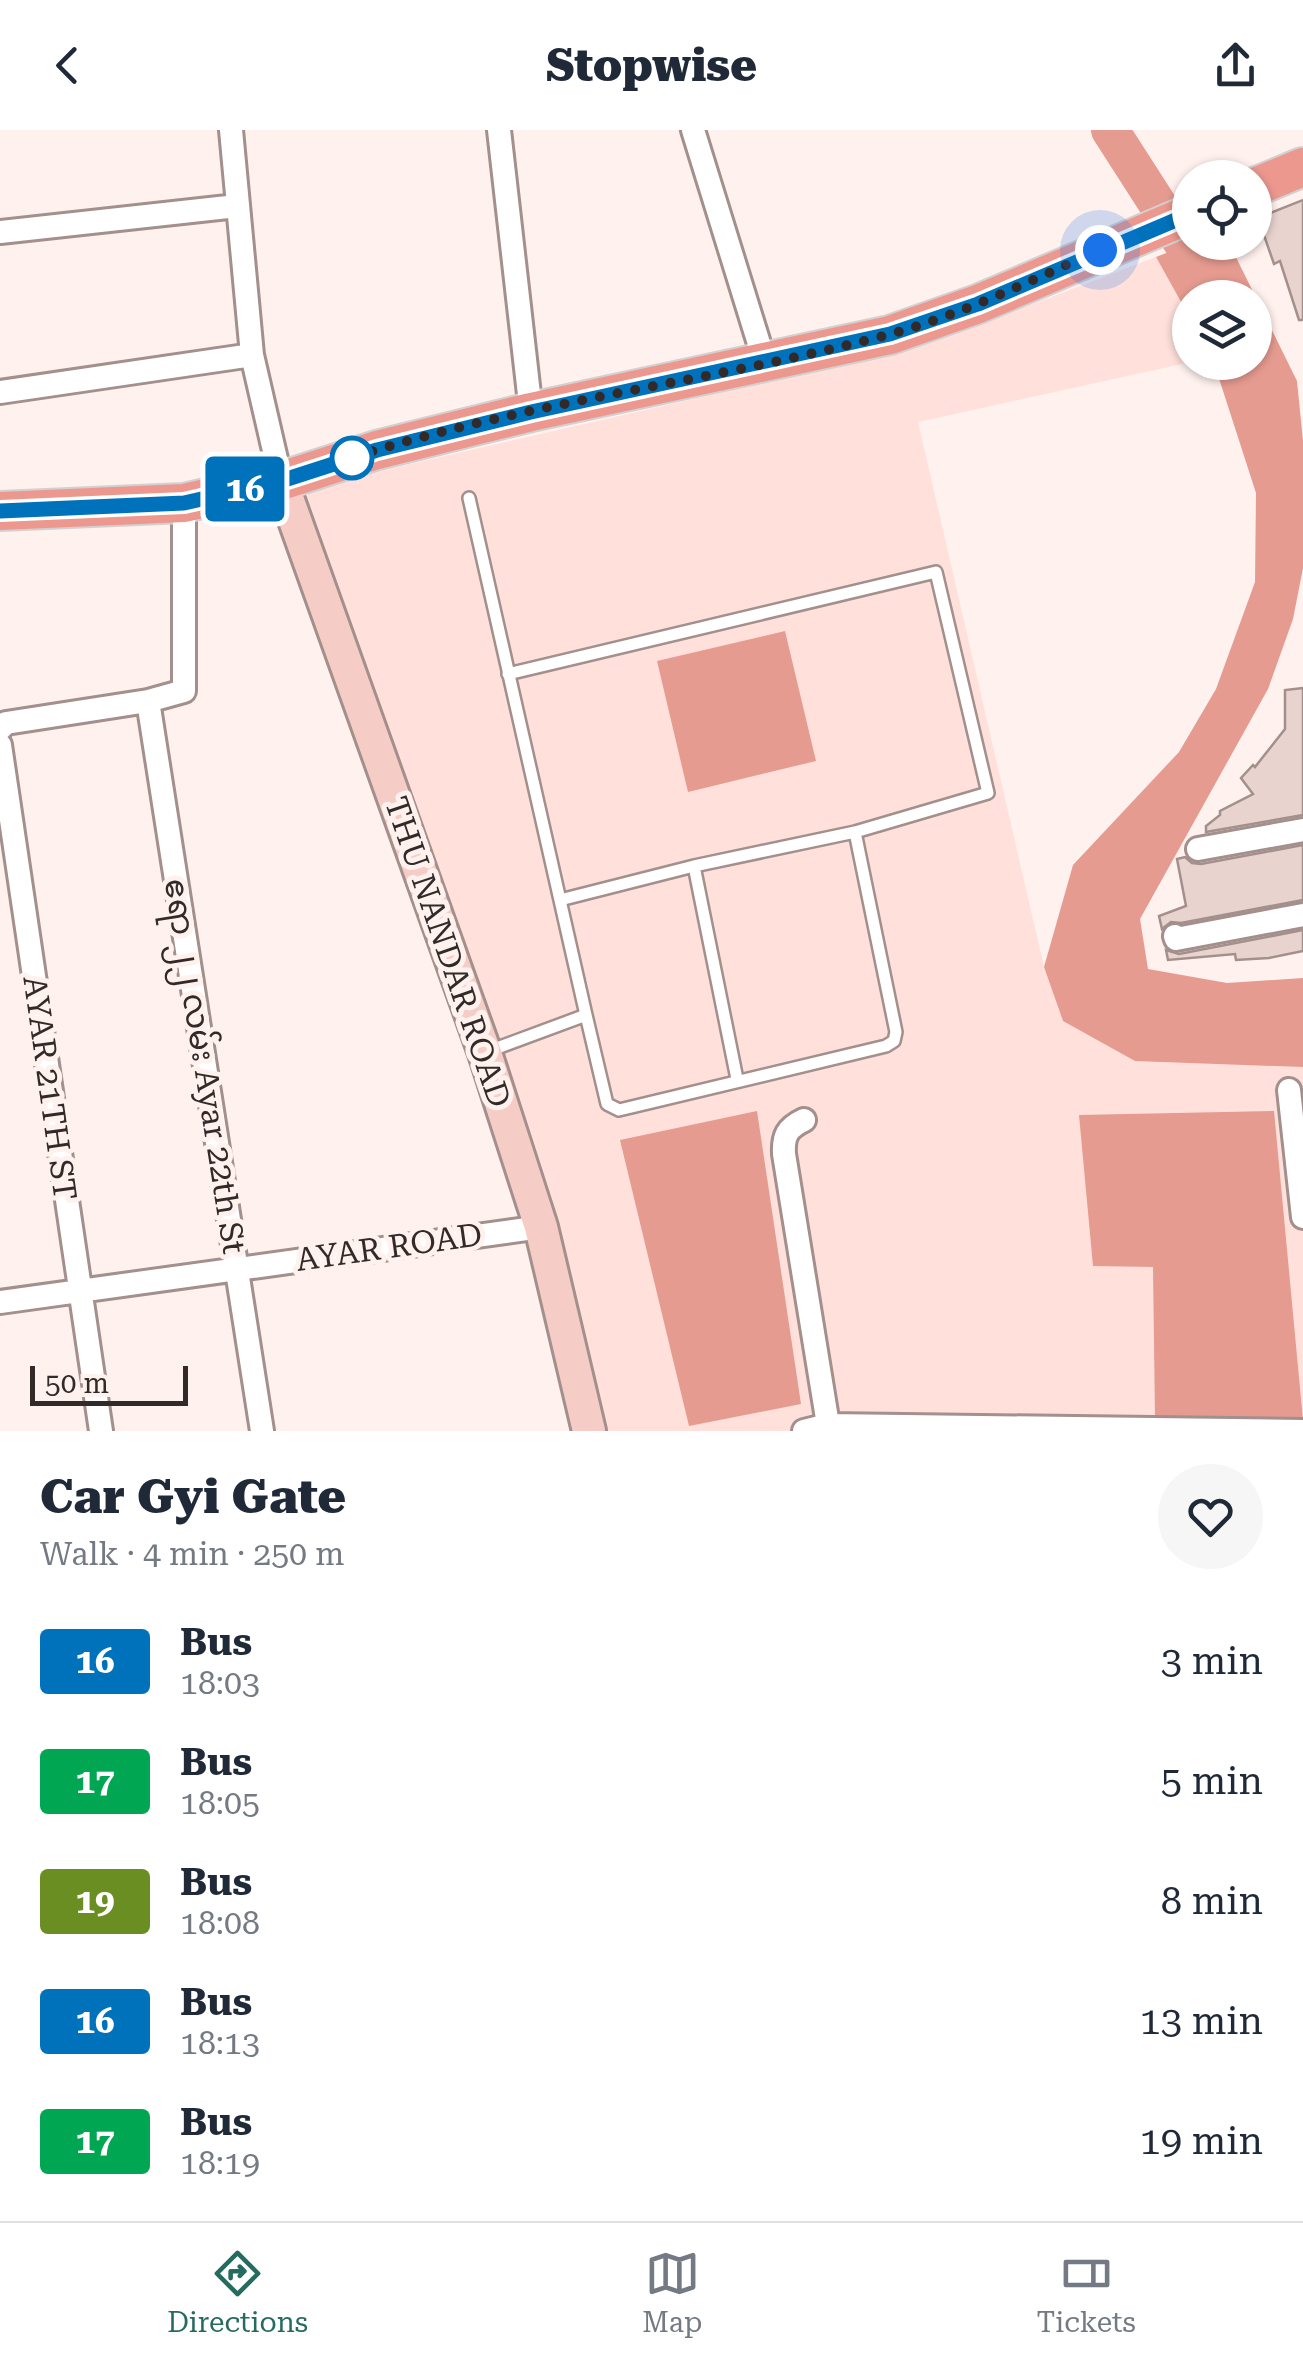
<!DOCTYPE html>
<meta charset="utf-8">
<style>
body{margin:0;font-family:"Roboto Serif","Noto Sans Myanmar",serif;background:#f6f6f7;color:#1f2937;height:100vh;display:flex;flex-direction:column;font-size:38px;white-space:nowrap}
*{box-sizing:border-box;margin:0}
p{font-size:32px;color:#747a83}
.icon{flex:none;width:55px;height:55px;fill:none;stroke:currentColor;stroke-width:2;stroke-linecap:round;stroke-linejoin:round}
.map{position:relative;height:1301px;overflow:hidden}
.drawer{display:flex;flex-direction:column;background:#fff;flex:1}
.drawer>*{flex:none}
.badge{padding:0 20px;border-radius:8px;font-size:35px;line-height:65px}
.buttons{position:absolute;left:1172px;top:30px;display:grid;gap:20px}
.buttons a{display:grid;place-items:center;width:100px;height:100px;border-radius:50%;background:#fff;box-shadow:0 2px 8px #0004;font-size:50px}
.scale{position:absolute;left:30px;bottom:25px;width:158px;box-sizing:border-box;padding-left:10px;border:5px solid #322a29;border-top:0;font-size:28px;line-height:35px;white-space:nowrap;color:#322a29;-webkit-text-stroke:8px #fef1ee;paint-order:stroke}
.you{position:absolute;width:50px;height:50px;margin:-25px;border:8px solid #fff;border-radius:50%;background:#1a73e8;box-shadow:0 0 0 15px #1a73e833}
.map>.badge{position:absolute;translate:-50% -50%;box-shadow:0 0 0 5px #fff}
.round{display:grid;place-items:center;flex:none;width:105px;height:105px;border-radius:52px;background:#f6f6f7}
.head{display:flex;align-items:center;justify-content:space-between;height:170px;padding:0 40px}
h1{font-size:48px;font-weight:800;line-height:75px}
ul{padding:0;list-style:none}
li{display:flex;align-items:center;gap:30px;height:120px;padding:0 40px}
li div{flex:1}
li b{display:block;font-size:38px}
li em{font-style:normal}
li .badge{min-width:110px;font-weight:700;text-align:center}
header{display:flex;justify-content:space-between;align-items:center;height:130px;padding:0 40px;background:#fff;font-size:45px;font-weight:800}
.tabs{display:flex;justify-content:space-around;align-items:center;height:140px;border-top:2px solid #e0e1e3;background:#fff;font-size:28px;color:#747a83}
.tabs a{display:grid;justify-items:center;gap:5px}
.tabs .selected{color:#266b5f}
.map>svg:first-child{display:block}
.built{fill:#ffe0db}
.water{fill:#e69b90}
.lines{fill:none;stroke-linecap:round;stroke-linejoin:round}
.river{stroke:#e69b90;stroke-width:38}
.building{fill:#e8d3cf;stroke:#a38f8c;stroke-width:2.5}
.lane-casing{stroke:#a38f8b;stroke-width:16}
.street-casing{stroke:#a38f8b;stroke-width:28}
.secondary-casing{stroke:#a38f8b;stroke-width:38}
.primary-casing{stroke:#d2d0d0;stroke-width:42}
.lane{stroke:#fff;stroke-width:11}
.street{stroke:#fff;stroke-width:22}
.secondary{stroke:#f6ccc7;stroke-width:32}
.primary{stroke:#ec988f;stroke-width:38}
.line-casing{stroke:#fff;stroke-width:22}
.line{stroke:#0072bc;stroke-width:15}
.walk{stroke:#322a29;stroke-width:10;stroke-dasharray:0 18}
.stop-dot{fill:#fff;stroke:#0072bc;stroke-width:5}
.labels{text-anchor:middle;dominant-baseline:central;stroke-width:10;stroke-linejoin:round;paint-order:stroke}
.street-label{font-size:32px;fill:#322a29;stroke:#fef1ee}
</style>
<header><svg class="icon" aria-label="back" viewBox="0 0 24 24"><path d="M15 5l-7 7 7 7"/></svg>Stopwise<svg class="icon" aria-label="share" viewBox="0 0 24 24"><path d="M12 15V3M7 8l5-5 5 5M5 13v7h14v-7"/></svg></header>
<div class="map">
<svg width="1303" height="1301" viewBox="0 0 1303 1301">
<rect width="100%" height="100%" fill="#fef1ee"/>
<path class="built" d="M1156,127L1190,188L1191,232L918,292L1044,837L1063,891L1303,937V1301H607L551,1093L297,381L314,356L693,269L910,216L994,189Z"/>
<path class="water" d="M1195,112L1229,113L1297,251L1303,311V438L1293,489L1268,559L1140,789L1148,839L1227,853L1303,848V937L1135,931L1063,891L1044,837L1073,735L1179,622L1216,559L1255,452L1256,363L1214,233L1255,232V168H1190V188L1156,127Z
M785,501L816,631L688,662L657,531Z
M757,981L801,1274L689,1296L620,1010Z
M1274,981L1303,1290L1155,1288L1153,1137L1093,1136L1079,985Z"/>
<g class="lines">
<path class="river" d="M1110,0L1198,137L1213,168"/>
</g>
<path class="building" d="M1303,70V190H1299L1280,131L1274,134L1258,88Z
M1303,558V685L1206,702V696L1220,685V681L1253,664L1241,648L1253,635L1255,637L1285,599V560Z
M1303,715V770L1181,793L1171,792L1162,799L1159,786L1186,776L1177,729L1185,727L1192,733L1201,734Z
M1303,800V821L1269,828L1236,830L1235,824L1168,830L1166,820L1179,824Z"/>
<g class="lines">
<g class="lane-casing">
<path id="lane" d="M469,368L586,885L489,921
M508,544L936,442L988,663L855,702L694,736L560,770
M694,736L737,949
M586,885L607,974L619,980L886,916L894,911L896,902L855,702"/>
</g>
<g class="street-casing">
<path id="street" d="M231,0L252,225L281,351
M499,0L531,282
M693,0L765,233
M0,102L237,76
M0,262L252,225
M148,571L262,1301
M0,599L6,593L148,571L184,561V373
M0,615L101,1301
M1198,719L1303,700
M1175,806L1176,809L1303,785
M1289,960L1303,1087
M804,990C787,998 783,1006 784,1024L829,1301
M0,1172L541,1097
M804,1301L828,1295L1303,1301"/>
</g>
<g class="secondary-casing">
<path id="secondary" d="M281,351L485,923L541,1097L589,1301"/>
</g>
<g class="primary-casing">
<path id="primary" d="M1255,57L1303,37
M0,381L184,373L281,351L377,320L531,282L890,205L978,174L1190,84"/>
</g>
<use href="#lane" class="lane"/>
<use href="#street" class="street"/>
<use href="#secondary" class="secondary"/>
<use href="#primary" class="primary"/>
</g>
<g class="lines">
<g class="line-casing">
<path id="line" d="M0,381L184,373L281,351L377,320L531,282L890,204L978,174L1190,84"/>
</g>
<use href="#line" class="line"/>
<path class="walk" d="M352,328L345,330C521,272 708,253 887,205C961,185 1030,151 1100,120"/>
</g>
<circle class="stop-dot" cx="352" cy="328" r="20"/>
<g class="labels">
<g class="street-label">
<text transform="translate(448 822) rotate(71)">THU NANDAR ROAD</text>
<text transform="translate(205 936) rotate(81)">ဧရာ ၂၂ လမ်း Ayar 22th St</text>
<text transform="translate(50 958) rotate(82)">AYAR 21TH ST</text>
<text transform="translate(389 1117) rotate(-8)">AYAR ROAD</text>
</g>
</g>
</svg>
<div class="buttons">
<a><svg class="icon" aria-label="locate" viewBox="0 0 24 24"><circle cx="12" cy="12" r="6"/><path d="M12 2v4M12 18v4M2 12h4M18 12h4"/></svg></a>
<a><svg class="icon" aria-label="layers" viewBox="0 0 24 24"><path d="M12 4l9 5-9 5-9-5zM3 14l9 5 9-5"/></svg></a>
</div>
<div class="scale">50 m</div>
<div class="you" style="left:1100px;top:120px"></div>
<b class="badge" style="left:245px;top:359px;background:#0072bc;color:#fff">16</b>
</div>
<section class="drawer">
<div class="head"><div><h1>Car Gyi Gate</h1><p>Walk · 4 min · 250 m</p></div><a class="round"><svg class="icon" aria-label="heart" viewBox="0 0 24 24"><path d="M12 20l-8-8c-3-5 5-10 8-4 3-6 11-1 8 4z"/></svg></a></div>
<ul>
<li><span class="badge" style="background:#0072bc;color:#fff">16</span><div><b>Bus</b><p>18:03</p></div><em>3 min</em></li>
<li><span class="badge" style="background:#00a651;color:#fff">17</span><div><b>Bus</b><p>18:05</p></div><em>5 min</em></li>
<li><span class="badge" style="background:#6b8e23;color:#fff">19</span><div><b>Bus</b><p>18:08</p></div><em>8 min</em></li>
<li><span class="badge" style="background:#0072bc;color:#fff">16</span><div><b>Bus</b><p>18:13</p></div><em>13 min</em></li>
<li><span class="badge" style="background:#00a651;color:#fff">17</span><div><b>Bus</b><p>18:19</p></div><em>19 min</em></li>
</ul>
</section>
<nav class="tabs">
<a class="selected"><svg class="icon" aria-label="directions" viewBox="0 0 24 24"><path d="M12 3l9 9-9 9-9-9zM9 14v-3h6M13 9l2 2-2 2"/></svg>Directions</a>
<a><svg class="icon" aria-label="map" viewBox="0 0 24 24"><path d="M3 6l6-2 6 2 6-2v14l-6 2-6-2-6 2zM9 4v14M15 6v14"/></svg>Map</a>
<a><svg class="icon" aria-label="tickets" viewBox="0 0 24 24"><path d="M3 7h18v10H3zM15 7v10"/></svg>Tickets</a>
</nav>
